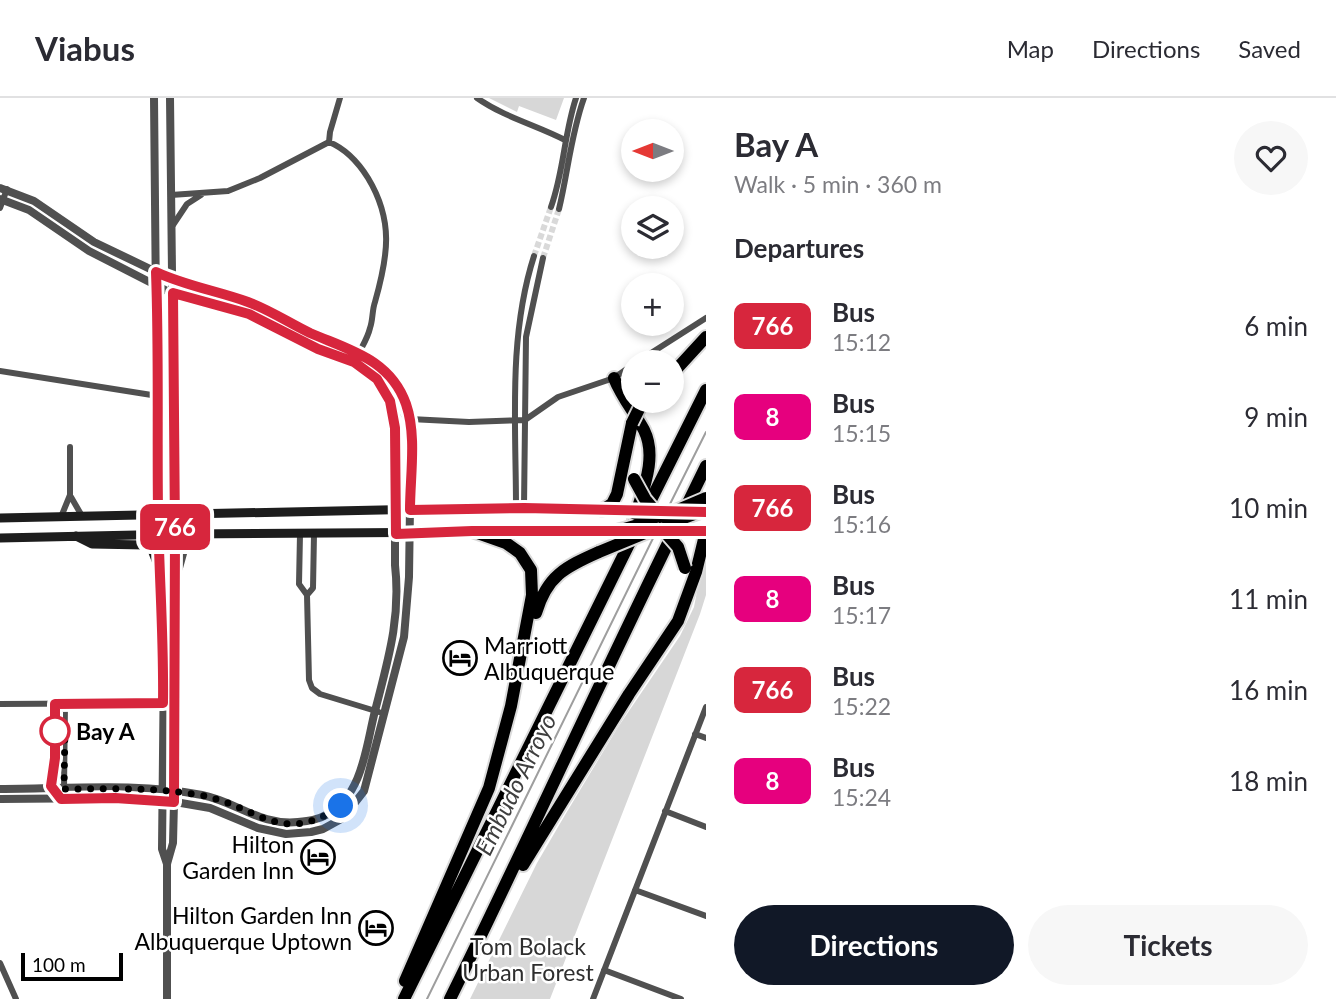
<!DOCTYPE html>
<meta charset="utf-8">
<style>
body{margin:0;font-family:Lato,sans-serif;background:#f7f7f7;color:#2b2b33;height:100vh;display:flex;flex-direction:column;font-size:26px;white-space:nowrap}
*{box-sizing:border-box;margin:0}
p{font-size:23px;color:#7c7c81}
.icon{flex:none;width:38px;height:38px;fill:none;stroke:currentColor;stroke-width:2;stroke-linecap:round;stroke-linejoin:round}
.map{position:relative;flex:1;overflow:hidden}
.panel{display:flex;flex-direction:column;background:#fff;width:630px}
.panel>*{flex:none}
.badge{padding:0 14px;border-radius:10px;font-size:24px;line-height:46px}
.needle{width:46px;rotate:270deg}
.controls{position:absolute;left:621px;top:21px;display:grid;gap:14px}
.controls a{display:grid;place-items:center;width:63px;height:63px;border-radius:50%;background:#fff;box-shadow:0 4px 10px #0003;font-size:35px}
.scale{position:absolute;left:21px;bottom:18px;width:102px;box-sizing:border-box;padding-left:7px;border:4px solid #000;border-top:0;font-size:19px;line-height:24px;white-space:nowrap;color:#000;-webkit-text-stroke:5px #fff;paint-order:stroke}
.you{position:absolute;width:35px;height:35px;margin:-18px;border:5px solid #fff;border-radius:50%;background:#1a73e8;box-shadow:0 0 0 10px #1a73e833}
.map>.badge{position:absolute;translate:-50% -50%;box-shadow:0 0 0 4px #fff}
h2{padding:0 28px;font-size:26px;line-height:63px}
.round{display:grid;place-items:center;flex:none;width:74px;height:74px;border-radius:37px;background:#f7f7f7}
.overview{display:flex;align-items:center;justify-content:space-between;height:119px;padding:0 28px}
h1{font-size:33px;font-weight:700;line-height:52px}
.cta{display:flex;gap:14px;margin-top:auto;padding:14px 28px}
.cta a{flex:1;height:80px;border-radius:42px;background:#111827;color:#fff;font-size:28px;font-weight:700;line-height:80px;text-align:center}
.cta a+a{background:#f7f7f7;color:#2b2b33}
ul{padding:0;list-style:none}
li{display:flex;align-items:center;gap:21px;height:91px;padding:0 28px}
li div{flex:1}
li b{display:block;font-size:26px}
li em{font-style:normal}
li .badge{min-width:77px;font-weight:700;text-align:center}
header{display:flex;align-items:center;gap:42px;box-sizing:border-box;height:98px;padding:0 35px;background:#fff;border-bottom:2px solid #e1e1e2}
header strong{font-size:33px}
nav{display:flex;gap:38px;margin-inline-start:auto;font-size:24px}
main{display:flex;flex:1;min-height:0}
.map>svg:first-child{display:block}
.green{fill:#d7d7d7}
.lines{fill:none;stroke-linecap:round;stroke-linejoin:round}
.stream{stroke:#9e9e9e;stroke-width:2}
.minor-tunnel{stroke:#d9d9d9;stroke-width:6;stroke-dasharray:6 3;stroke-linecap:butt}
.motorway-casing{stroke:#dbdbdb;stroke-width:16}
.minor{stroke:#505050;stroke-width:6}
.tertiary{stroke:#505050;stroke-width:8}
.secondary{stroke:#1d1d1d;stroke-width:9}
.motorway{stroke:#000;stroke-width:12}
.motorway-bridge-casing{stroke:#dbdbdb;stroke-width:16;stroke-linecap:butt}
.secondary-bridge{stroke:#1d1d1d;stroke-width:9}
.motorway-bridge{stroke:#000;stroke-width:12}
.line-casing{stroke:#fff;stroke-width:16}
.line{stroke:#d7263d;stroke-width:10}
.walk{stroke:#000;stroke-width:7;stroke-dasharray:0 12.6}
.stop-dot{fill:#fff;stroke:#d7263d;stroke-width:3.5}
.labels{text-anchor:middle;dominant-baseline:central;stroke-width:5;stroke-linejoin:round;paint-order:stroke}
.poi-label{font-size:23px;fill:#000;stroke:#fff;text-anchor:end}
.stop-label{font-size:23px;font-weight:bold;fill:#000;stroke:#fff;text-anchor:start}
.park-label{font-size:23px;fill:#2e2e2e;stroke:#fff}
.water-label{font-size:24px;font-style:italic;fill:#3f3f3f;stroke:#fff}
</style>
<header>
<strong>Viabus</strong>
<nav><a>Map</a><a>Directions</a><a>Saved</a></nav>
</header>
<main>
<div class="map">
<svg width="706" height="901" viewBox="0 0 706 901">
<rect width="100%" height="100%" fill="#fff"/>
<path class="green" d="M489,0H564L556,22L519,8L517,14Z
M706,447V497L700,516L550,901H470L537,765L565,717L618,629L680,538L694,509Z"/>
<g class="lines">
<path class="stream" d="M668,410L706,334
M427,901L661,424"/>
<path class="minor-tunnel" d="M534,158L551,109
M543,160L559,111"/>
<g class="motorway-casing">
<path id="motorway" d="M672,276L706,239
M614,280C621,298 634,314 644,332C658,360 642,394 634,422
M602,412L612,406L617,396L632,325
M645,414L706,292
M683,415L706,368
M536,515C547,478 565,469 599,454
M523,767L629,596L678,523L696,474L706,433
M405,883L489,690L511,608L532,497L531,472L520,455L506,445L472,433
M404,901L634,436
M450,901C527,745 598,587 675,431"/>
</g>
<path class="minor" d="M477,0C504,19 536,27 565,42
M329,44L330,34L340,0
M171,97L228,93L260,80L329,44C346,51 358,64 368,80C394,123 388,158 375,204C372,212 373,222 370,230C368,239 363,247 359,255
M551,109C564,73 564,36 576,0
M0,110L7,91
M559,111C568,74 571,36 584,0
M173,127L187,106L201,97
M637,264L706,220
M0,273L158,298
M410,321L469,324L525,322L558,299L614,280L634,266
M71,399L82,418
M516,409C516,326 508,239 534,158
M524,409L526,239L543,160
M61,419L70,397V349
M300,436L299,486L307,497L309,582L312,590L320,596L379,614
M307,497L313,490L314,436
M0,606L165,605
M695,636L706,640
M64,692L65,606
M665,713L706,729
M635,792L706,818
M0,865L16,901
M604,872L681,901
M593,901L706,609"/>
<path class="tertiary" d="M154,0L158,416L160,511L164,561L162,751L167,766
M0,90L34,103L94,144L173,182L263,210L312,235L367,259L387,275L402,297L410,321L411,339L409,479L404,539L364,693L343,720L323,731L311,734L286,736L258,730L210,710L181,705L115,700L0,701
M0,101L29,112L89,153L173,196L249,216L318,251L354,264L372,275L386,295L395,330V467C401,520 388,562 375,613C366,648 363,696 328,716C318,722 308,723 298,724C260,728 237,704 202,697C140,684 64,691 0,691
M388,287L402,314L408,320
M179,470L184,452L205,436
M167,901V766L173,745L174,704L175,436L170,0"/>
<path class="secondary" d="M0,420L473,410L607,412
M76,438L92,446L145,447L152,452L160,473
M0,440L182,436L617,433"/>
<use href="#motorway" class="motorway"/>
<g class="motorway-bridge-casing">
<path id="motorway-bridge" d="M632,325L640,309
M634,381L645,401L660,419
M629,413L652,423
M673,414L706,400
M668,426L700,414
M668,426L686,433
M617,433L652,423
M664,433L678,449L685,470
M599,454L650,433"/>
</g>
<path class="secondary-bridge" d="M619,412L676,414
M680,433H701"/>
<use href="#motorway-bridge" class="motorway-bridge"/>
</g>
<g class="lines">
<g class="line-casing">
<path id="line" d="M706,414L524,410L410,412C410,378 417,338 406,306C390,261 349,252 310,235C289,225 270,212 248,204C218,193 186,188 156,174C159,254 157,334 158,413C159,477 164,541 163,605L55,606V660L51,688L61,701L115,700L174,704L175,436L173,195L249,216L318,251L354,264L377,281L390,303L395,330L396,436L472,433H706"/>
</g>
<use href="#line" class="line"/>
<path class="walk" d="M55,633L65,628L64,691C109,691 154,689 199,697C255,706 280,750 341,708"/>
</g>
<defs>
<g id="hotel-ring" transform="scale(1.75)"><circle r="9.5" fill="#fff" stroke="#000" stroke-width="1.5"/><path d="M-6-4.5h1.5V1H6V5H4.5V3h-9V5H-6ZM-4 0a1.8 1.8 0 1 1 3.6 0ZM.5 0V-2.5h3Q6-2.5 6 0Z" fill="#000"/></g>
</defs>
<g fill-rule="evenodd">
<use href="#hotel-ring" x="460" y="560"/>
<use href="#hotel-ring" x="318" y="759"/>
<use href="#hotel-ring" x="376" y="830"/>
</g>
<circle class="stop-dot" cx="55" cy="633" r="14"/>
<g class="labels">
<g class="poi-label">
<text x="484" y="547" text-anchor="start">Marriott<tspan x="484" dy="26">Albuquerque</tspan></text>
<text x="294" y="746">Hilton<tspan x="294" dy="26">Garden Inn</tspan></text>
<text x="352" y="817">Hilton Garden Inn<tspan x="352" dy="26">Albuquerque Uptown</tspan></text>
</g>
<g class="stop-label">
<text x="76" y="633">Bay A</text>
</g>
<g class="park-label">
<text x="528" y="848">Tom Bolack<tspan x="528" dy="26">Urban Forest</tspan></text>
</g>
<g class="water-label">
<text transform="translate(515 686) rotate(-64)">Embudo Arroyo</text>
</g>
</g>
</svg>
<div class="controls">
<a><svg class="needle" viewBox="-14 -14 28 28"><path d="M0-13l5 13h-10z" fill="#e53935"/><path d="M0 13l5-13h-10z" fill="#7c7c81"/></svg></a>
<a><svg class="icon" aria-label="layers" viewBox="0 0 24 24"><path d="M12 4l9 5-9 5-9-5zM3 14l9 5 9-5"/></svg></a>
<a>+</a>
<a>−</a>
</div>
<div class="scale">100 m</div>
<div class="you" style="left:341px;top:708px"></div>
<b class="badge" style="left:175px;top:429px;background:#d7263d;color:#fff">766</b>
</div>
<section class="panel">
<div class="overview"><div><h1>Bay A</h1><p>Walk · 5 min · 360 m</p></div><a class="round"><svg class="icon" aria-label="heart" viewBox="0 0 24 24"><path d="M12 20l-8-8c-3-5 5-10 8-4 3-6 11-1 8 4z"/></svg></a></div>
<h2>Departures</h2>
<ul>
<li><span class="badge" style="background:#d7263d;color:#fff">766</span><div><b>Bus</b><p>15:12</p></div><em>6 min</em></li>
<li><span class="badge" style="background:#e6007e;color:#fff">8</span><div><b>Bus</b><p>15:15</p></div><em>9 min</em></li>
<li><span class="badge" style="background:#d7263d;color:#fff">766</span><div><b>Bus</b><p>15:16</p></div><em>10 min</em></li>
<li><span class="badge" style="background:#e6007e;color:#fff">8</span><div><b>Bus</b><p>15:17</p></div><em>11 min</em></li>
<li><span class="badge" style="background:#d7263d;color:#fff">766</span><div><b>Bus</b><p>15:22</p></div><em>16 min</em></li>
<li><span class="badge" style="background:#e6007e;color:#fff">8</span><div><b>Bus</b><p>15:24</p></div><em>18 min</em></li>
</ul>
<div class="cta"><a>Directions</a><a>Tickets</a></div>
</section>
</main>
